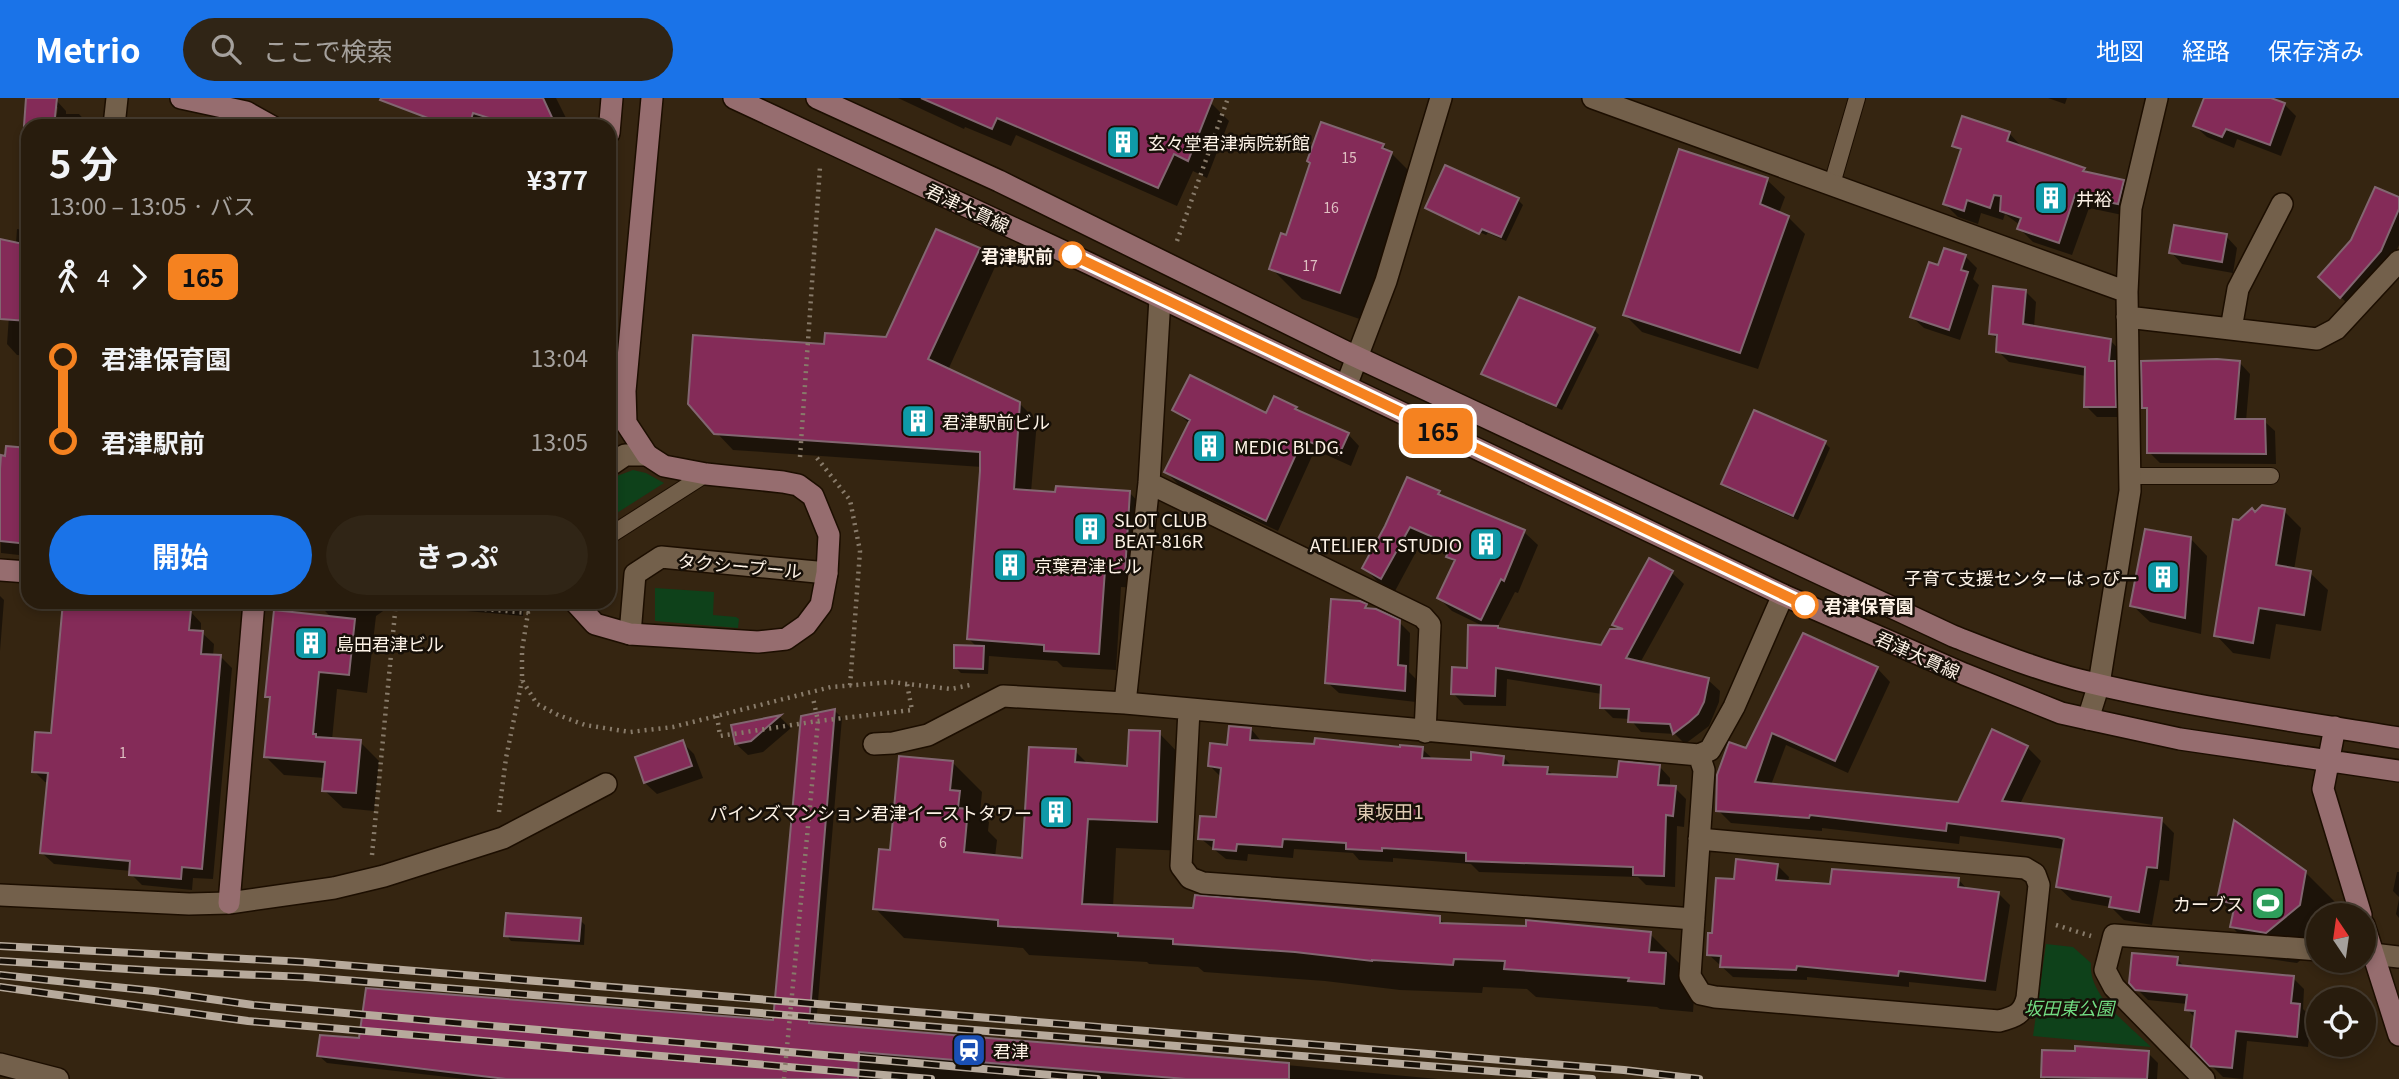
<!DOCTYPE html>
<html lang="ja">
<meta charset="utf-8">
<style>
body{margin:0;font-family:Georgia,"Noto Sans JP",serif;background:#302516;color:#f1f3f6;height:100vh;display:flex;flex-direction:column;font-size:26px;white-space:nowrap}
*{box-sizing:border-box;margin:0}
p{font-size:23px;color:#a5a19d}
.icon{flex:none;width:38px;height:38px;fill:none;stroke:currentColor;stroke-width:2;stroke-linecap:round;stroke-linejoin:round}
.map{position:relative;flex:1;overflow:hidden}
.drawer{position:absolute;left:21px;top:21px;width:595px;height:490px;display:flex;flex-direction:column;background:#281c0d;border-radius:21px;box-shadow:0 4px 10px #0003,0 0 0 2px #443a2e}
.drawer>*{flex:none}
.badge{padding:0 14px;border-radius:10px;font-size:24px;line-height:46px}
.needle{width:46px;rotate:347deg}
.tools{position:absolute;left:2306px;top:805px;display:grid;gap:14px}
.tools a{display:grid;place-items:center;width:70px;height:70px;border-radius:50%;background:#281c0d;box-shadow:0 4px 10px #0003,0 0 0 2px #443a2e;font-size:35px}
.map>.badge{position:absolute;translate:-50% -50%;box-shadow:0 0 0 4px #fff}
.legs{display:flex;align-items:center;gap:10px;height:77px;padding:0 28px;font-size:23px}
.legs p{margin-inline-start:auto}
.overview{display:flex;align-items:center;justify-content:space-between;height:119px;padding:0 28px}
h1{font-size:38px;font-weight:700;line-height:52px}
.button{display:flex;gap:14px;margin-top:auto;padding:14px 28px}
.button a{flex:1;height:80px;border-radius:42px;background:#1a73e8;color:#fff;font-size:28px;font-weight:700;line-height:80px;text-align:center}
.button a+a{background:#302516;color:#f1f3f6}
ul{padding:0 28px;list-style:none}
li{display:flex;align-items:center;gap:24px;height:84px;font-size:26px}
li i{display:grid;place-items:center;width:10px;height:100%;margin:0 9px;background:currentColor}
li i::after{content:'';width:18px;height:18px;margin:-9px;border:5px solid;border-radius:50%;background:#281c0d}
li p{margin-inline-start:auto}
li:first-child i{background:linear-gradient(#0000 50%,currentColor 0)}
li:last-child i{background:linear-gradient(currentColor 50%,#0000 0)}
header{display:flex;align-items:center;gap:42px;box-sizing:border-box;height:98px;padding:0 35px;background:#1a73e8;color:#fff}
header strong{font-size:33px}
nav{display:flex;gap:38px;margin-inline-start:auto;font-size:24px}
.search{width:490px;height:63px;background:#302516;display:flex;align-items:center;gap:18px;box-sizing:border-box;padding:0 24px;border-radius:38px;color:#a5a19d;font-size:26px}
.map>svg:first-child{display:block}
.green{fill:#0e411a}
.shadow{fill:#0007;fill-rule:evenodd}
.building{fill:#842b58;stroke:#826671;stroke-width:2}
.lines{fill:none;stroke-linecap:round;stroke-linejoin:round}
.lane-casing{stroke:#1c0e00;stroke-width:18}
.street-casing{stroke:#1c0e00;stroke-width:24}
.secondary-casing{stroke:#1c0e00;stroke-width:24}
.path{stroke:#887b6a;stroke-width:4.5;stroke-dasharray:2 5;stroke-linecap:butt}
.lane{stroke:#73604b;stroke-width:16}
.street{stroke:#73604b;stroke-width:21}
.secondary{stroke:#966d6f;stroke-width:21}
.rail-casing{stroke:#b7aa9c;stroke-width:8}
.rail{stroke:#171008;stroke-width:5;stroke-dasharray:16;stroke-linecap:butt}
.path-bridge{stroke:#887b6a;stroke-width:4.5;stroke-dasharray:2 5;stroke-linecap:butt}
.line-1-casing{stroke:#fff;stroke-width:16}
.line-1{stroke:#f58220;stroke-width:10}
.stop-1-dot{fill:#fff;stroke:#f58220;stroke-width:3.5}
.labels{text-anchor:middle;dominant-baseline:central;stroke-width:5;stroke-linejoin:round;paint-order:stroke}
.number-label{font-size:14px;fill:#dfc0c2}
.poi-label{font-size:18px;fill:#fdf2e6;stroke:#171008;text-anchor:start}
.street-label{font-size:18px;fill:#fdf2e6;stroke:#171008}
.stop-label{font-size:18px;font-weight:bold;fill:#fdf2e6;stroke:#171008;text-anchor:end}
.park-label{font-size:18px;font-style:italic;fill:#71dc82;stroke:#171008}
.neighbourhood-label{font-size:19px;fill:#e0cbb3;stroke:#171008}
</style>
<header>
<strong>Metrio</strong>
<div class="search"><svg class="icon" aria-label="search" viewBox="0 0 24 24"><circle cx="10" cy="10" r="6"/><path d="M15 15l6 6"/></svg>ここで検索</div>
<nav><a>地図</a><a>経路</a><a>保存済み</a></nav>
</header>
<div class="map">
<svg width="2399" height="981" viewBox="0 0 2399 981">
<rect width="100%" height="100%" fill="#352511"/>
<path class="green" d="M633,372L646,375L664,385L609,420V381Z
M655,490L714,494L713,517L736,519L739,521L738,530L655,523Z
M2046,846L2073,849L2091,865C2088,898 2129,927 2151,949L2033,938Z"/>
<path class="shadow" d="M28,0L56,2L66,13V16H79L90,28H28V33L25,30ZM54,9H58L56,22H53Z
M425,0H556L570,28H432L419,16Z
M898,0H1202L1211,5L1229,23L1207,80L1193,73L1177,108L1016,37L1011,48L965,29L964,31Z
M2048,0H2067L2065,6Z
M2222,0H2266L2285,7L2296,18L2281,58L2237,41L2234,50L2207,39L2195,28Z
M2009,35L2022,49L2084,71L2089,76L2123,84L2137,97L2132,119L2089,110L2072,157L2033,144L2019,130L2020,127L2005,116L2003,122L1981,115L1978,126L1958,119L1945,106L1962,55L1954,48Z
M1383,47L1422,86L1371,225L1302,201L1271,170L1287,139Z
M1767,82L1785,99L1779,115L1788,119L1805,136L1758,271L1642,234L1625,217Z
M2399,101V147L2390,166L2352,210L2320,179Z
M1518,102L1523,107L1506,143L1488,135L1486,137L1430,111V113L1427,109Z
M28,116V258L17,257L7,246L10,203L0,202V149L16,146L17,131L26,132Z
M2226,138L2237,150L2233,175L2182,166L2171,154Z
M978,152L995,169L948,272L1019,305L1037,323L1031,394L1057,396L1129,394L1146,412L1141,490L1121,489L1116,572L1063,569L1057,563L989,558L988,576L961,575L955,569L977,549L968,540L982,369L733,352L716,334L825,247L887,241Z
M1965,158L1977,170L1973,181L1979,187L1960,242L1924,230L1912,219L1939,170Z
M2025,193L2036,204L2034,229L2110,242L2121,254L2126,319H2097L2086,308V278L2009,264L1998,253L1999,243L1991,235Z
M1594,231L1599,237L1562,312L1489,280L1484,275Z
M2240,265L2250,276L2246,323H2264L2275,333L2276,366L2160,365L2149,354L2148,314L2144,309Z
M1275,301L1296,310L1301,316L1348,336L1359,348L1351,368L1320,354L1318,358L1313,356L1278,433L1178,386L1166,374L1190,326L1174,312L1267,317Z
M1825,345L1830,350L1798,422L1728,391L1723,386Z
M28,352V458L1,455L0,390Z
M1439,394L1446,402L1524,434L1538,447L1518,495L1515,494L1497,529L1501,533L1602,549L1621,533L1614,527L1649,462L1672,475L1684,486L1640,565L1708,582L1720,593L1719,604L1709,628L1685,646L1675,636L1641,634L1630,621L1613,620L1602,609V596L1507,581L1506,608L1464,607L1453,595L1469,572L1485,529L1452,513L1439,500L1455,465L1448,459L1451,453L1423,441L1395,493L1377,483L1364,469Z
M2284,413L2301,430L2294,472L2310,475L2328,492L2321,533L2276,526L2270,561L2233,555L2216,537L2255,416Z
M2190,440L2207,458L2201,536L2150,524L2132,507Z
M0,498L4,502L0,553Z
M68,504L190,513L201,525V534L214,546L213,558L221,559L232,570L213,781L193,780L192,792L142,787L131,776V773L54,766L42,755L49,685L45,684L34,673L53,637Z
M316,504H396L376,518L367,595L337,591L332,642L360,644L379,663L374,713L343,710L324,692L325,680L284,677L266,659L271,602L266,598L332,520Z
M436,504H524L523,518L443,511Z
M1366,508L1370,512L1399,524L1410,535L1409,574L1416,581V604L1339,595L1327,584Z
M1804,537L1877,570L1890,584L1848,675L1786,647L1771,687L1959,706L2027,649L2041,663L2020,706L2161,722L2174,735L2169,783L2160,782L2152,827L2124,822L2111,809L2072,802L2058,789L2064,751L1960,738L1959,746L1822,730V733L1731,725L1718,712Z
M835,613L842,620L816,927L1114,951L1438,981H464L327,965L319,958L361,942L775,923Z
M780,619L791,630L763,654L748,657L736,646L733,628Z
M1251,631L1262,644L1422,651L1434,662L1472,664L1504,660L1514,670L1547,671L1554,678L1619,680L1659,668L1670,680V689L1675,690L1686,701L1684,729L1677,728L1675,789L1646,787L1638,779L1479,774L1471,766L1393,760V764L1359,762L1353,755L1294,751L1293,760L1248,756L1247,763L1226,761L1200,740L1218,721L1222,680L1210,668L1228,649Z
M1159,635L1188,665L1186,753L1116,750L1113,809L1439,820L1446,827L1650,836L1679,865V870L1695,887L1693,914L1660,911L1657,909L1536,899L1527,891L1483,889L1482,895L1400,892L1325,883L1204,874L1198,869L1149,866L1147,864L1029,857L1023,850L904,840L875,810L891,754L952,664L982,694L980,715L989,724L988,733L997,742L995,759L1024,762L1075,653L1089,667L1129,670Z
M682,644L694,656L703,680L657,696L645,685Z
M1777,767L1789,779L1788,784L1832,788L1958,781L1968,792L1999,796L2010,807L1996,893L1909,884V889L1807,879V882L1733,879L1708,856L1713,837L1736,783Z
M2305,774L2336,805L2334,817H2319V847L2297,865L2263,860L2232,829L2235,817L2219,802Z
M2397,774H2399V799L2393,793Z
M2399,801V820L2396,816Z
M580,822L585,827L584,847L511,843L506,837Z
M2177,861L2185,869L2293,880L2304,891L2303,911L2311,919L2308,949L2247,943L2243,981L2223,979L2193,949L2196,921L2187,911V906L2148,902L2130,884Z
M2148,955L2158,965L2157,981H2046L2043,979Z"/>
<path class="building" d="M26,0H57L54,28H24Z
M381,0H543L556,28H515L473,15L469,28L454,23L449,28L380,2Z
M921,0H1213L1188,63L1174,56L1158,90L997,20L992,31Z
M2204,0H2271L2285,5L2270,47L2226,31L2222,39L2193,28Z
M1962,18L2010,34L2007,43L2085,70L2083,73L2124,82L2118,106L2075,97L2059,145L2017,131L2021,120L2000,113L2001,98L1994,97L1990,110L1967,102L1964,113L1943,106L1961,51L1952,48Z
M1321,24L1384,46L1382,50L1392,54L1340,195L1269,171L1281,135L1286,137L1310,65L1307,63Z
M1679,51L1768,80L1760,106L1789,118L1740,255L1623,217Z
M1445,67L1519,100L1501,139L1482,131L1479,136L1425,110Z
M2375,89L2399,99V111L2381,153L2340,200L2318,179L2351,142Z
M2174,127L2227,136L2222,164L2169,155Z
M936,131L980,150L928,261L1020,304L1014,391L1055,394L1056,388L1130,393L1125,474L1105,472L1099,556L1044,553V547L967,541L980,373V354L714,336L688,306L693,237L824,246L825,235L886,239Z
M0,141L28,147V223L0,221Z
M1944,150L1966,157L1961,172L1968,174L1949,232L1910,219L1929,164L1938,167Z
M1993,188L2026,192L2023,226L2111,241L2109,263H2115L2116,309H2084L2085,269L1996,254L1997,237L1989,236Z
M1519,199L1595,230L1556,308L1481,276Z
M2217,261L2240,263L2235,321H2265L2266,356L2147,355V310H2142L2141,263Z
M1190,277L1266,315L1274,298L1297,309L1295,311L1349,335L1339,357L1308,343L1306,348L1301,345L1266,423L1164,374L1190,322L1172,312Z
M1754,312L1826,343L1793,418L1721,386Z
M6,348L28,350V446L0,443V371L1,357L5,358Z
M1407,379L1440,393L1438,396L1525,432L1504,483L1501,481L1481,522L1437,500L1455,462L1446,459L1451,447L1410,429L1381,481L1362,470L1385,428Z
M2262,407L2285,411L2276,467L2311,473L2304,517L2259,510L2253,545L2214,538L2233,421L2239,422L2252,410L2255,414Z
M2145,431L2191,439L2185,520L2130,508Z
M1649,460L1673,473L1626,560L1709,580L1704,604L1698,616L1689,624L1673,636L1670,626L1628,624L1629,611L1600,610L1601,587L1496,570L1495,598L1451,596L1452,569L1467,570L1468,527L1498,528V530L1601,547L1610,531H1623L1612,527Z
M1331,501L1360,503L1367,506L1365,510L1376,511L1400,522L1398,567L1406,568L1405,593L1325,585Z
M63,504H107L191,512L189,532L203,533L201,556L221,557L202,771L182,769L181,781L129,777L130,763L40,755L48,675L32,674L35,634L51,635Z
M274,512L355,521L349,577L319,574L313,636H316V639L361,642L356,695L322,693L325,664L264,659L270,599H265Z
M1803,535L1878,569L1835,663L1772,635L1755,684L1958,704L1992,631L2028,648L2002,703L2162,720L2157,770L2147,769L2139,814L2109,809L2111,799L2056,789L2064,741L2058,739L1947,725L1946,733L1810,717L1809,720L1716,713L1717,677L1729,644L1746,650Z
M954,547L984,548L983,571L954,570Z
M835,611L809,925L1289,965V981H1186L859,954L858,981H506L317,958L320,937L359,940L366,890L773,922L801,618Z
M781,617L751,643L735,646L731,627Z
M1229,628L1251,630L1250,642L1314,646L1315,640L1400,649V647L1423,649L1422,660L1471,662V654L1504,658L1503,667L1548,669L1547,676L1617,679L1619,663L1660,667L1658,687L1676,688L1673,718L1666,717L1664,778L1633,777V769L1466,763V755L1382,750V753L1346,751V745L1283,741L1282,749L1237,746L1236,753L1213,751L1214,742L1198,741L1200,718L1216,719L1221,670L1208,668L1210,645L1227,647Z
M1129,632L1160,633L1157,724L1088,721L1082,806L1193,810L1195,797L1440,818V825L1526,828V822L1651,834L1649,854L1666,855L1664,886L1628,883L1629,880L1504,871L1505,863L1454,861L1453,867L1372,862V863L1295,854L1173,846V841L1118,838V835L998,828V822L873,811L879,751L890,752L899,658L953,663L950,692L960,693L958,710L968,711L964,754L1022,760L1029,649L1076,651L1075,664L1127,668Z
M683,642L692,668L644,685L635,659Z
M2234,722L2306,773L2300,807L2266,835L2230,829L2235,806L2217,802Z
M1736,761L1778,766L1776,782L1830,786L1832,771L1959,780L1958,789L1999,794L1985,883L1899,873L1898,878L1797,868L1796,872L1720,869L1721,858L1707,857L1708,835H1712L1716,780L1734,781Z
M506,815L581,820L579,843L504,838Z
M2132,855L2178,859L2177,867L2294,878L2291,905L2300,906L2297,939L2236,933L2232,970L2209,968L2191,949L2195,913L2185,912L2187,897L2135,892L2129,885Z
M2075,948L2149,953L2147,981L2041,979L2042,952L2075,953Z"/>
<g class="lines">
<g class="lane-casing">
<path id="lane" d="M1832,86L1857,0
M2130,378H2271
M609,438L706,376"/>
</g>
<g class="street-casing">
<path id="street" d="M1593,0L2127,194
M114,28L117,0
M1160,200L1149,385L1125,605L1699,657L1710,652L1734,609L1783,497
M2127,219L2317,241L2336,231L2399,163
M2231,231L2238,191L2282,106
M1346,288L1386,183L1441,0
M609,368L625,357H647
M1149,385L1423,519L1430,527L1425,634
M630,536L635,476L661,459L827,475
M1189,612L1181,768L1190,780L1203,785L1694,821
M2088,621L2099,586L2130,393L2127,194L2131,110L2157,0
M874,646L893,645L928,637L1003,598L1125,605
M1699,657L1704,672L1690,878L1701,896L1715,899L1999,923C2015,919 2023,916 2027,900L2039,787L2035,776L2025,770L1699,741
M0,797L189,806L229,805L334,790L384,778L503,740L606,686
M2364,855L2399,859
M0,966L58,981
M2204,981L2114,889L2105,872L2114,837L2319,852"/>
</g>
<g class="secondary-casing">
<path id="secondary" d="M181,0L246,14L271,28
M734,0L1088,165L1783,497L1964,576L2061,615L2088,621L2180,641L2399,673
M817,0L999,83L1344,253L1953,538C1994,554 2036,571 2079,582C2184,608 2292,622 2399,640
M609,35L612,0
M0,472L28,474
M575,504L595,526L630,536L758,544L786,541L806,527L821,507L827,475L829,437L813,398L798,387L783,384L706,376L664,368L647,357L626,325L625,293L652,0
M2335,629L2323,691L2361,817
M229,805L254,504
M2364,827L2399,937"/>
</g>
<path class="path" d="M1177,143L1228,0
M800,359L820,69
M817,360L850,402L860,453L850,588
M408,504L528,515L522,552V582L537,606L558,617L585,627L630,634L673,629L831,589L891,584L951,591L970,587
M717,618L720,638L818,623L912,612L907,586
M499,714L506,660L522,582
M372,757L396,504
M2056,827L2091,838"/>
<use href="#lane" class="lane"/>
<use href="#street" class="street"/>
<use href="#secondary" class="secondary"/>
<g class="rail-casing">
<path id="rail" d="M0,848L305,864L1624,972L1699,981
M0,863L160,873L306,879L1592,981
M0,877L154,893L253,907L1097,981
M0,889L248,923L931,981"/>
</g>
<use href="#rail" class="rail"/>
<path class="path-bridge" d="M784,981L818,623L813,600"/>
</g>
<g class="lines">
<g class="line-1-casing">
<path id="line-1" d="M1072,157L1805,507"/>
</g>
<use href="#line-1" class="line-1"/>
</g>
<defs>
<g id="building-square" transform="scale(1.75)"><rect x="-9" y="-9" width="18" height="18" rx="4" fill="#0f9aa8" stroke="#171008"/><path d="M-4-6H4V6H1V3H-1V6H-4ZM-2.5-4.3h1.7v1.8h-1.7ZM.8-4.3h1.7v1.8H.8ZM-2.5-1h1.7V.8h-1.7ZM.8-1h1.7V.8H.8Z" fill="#fff"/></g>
<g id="stadium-square" transform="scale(1.75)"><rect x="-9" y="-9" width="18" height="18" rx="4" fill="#2e9e5b" stroke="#171008"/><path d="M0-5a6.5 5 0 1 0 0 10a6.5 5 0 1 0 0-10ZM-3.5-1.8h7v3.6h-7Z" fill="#fff"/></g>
<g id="station-square" transform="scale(1.75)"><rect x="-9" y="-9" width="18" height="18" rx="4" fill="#1a4fb4" stroke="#171008"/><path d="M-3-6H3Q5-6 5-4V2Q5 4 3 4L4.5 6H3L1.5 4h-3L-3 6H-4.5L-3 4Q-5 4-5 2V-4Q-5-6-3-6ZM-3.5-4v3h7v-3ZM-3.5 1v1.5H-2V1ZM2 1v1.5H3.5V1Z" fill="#fff"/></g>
</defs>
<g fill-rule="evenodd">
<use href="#building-square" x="1123" y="44"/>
<use href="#building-square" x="2051" y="100"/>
<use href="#building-square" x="918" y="323"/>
<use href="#building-square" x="1209" y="348"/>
<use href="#building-square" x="1090" y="431"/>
<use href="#building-square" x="1486" y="446"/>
<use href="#building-square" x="1010" y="467"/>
<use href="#building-square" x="2163" y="479"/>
<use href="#building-square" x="311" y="545"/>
<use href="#building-square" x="1056" y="714"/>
<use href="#stadium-square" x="2268" y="805"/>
<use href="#station-square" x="969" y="952"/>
</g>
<g class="stop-1-dot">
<circle cx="1072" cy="157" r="12"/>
<circle cx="1805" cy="507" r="12"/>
</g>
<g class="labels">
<g class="number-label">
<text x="1349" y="59">15</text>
<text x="1331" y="109">16</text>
<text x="1310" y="167">17</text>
<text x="123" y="654">1</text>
<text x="943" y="744">6</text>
</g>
<g class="poi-label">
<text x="1148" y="44">玄々堂君津病院新館</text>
<text x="2076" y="100">井裕</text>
<text x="942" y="323">君津駅前ビル</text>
<text x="1234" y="348">MEDIC BLDG.</text>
<text x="1114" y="421">SLOT CLUB<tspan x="1114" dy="21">BEAT-816R</tspan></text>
<text x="1462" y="446" text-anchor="end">ATELIER T STUDIO</text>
<text x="1034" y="467">京葉君津ビル</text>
<text x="2138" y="479" text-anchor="end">子育て支援センターはっぴー</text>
<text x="336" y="545">島田君津ビル</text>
<text x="1032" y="714" text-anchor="end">パインズマンション君津イーストタワー</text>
<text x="2244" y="805" text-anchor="end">カーブス</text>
<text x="993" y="952">君津</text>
</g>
<g class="street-label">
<text transform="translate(968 109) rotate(25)">君津大貫線</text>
<text transform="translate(740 467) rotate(5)">タクシープール</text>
<text transform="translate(1918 556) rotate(24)">君津大貫線</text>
</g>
<g class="stop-label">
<text x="1053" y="157">君津駅前</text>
<text x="1824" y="507" text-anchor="start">君津保育園</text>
</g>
<g class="park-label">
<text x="2069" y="909">坂田東公園</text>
</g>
<g class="neighbourhood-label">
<text x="1390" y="712">東坂田1</text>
</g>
</g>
</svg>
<div class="tools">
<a><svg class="needle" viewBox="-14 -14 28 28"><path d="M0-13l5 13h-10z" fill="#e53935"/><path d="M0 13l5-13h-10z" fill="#a5a19d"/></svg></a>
<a><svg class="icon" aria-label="locate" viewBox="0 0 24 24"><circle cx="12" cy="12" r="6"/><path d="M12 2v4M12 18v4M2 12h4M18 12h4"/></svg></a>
</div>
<b class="badge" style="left:1438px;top:333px;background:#f58220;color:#111">165</b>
<section class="drawer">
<div class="overview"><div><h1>5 分</h1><p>13:00 – 13:05 · バス</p></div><b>¥377</b></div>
<div class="legs"><svg class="icon" aria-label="walk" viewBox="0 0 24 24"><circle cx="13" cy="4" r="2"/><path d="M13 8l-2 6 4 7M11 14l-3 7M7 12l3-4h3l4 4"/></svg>4<svg class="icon" aria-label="forward" viewBox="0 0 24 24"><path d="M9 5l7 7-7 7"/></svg><b class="badge" style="background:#f58220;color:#111">165</b></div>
<ul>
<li><i style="color:#f58220"></i><b>君津保育園</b><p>13:04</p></li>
<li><i style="color:#f58220"></i><b>君津駅前</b><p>13:05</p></li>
</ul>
<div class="button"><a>開始</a><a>きっぷ</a></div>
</section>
</div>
